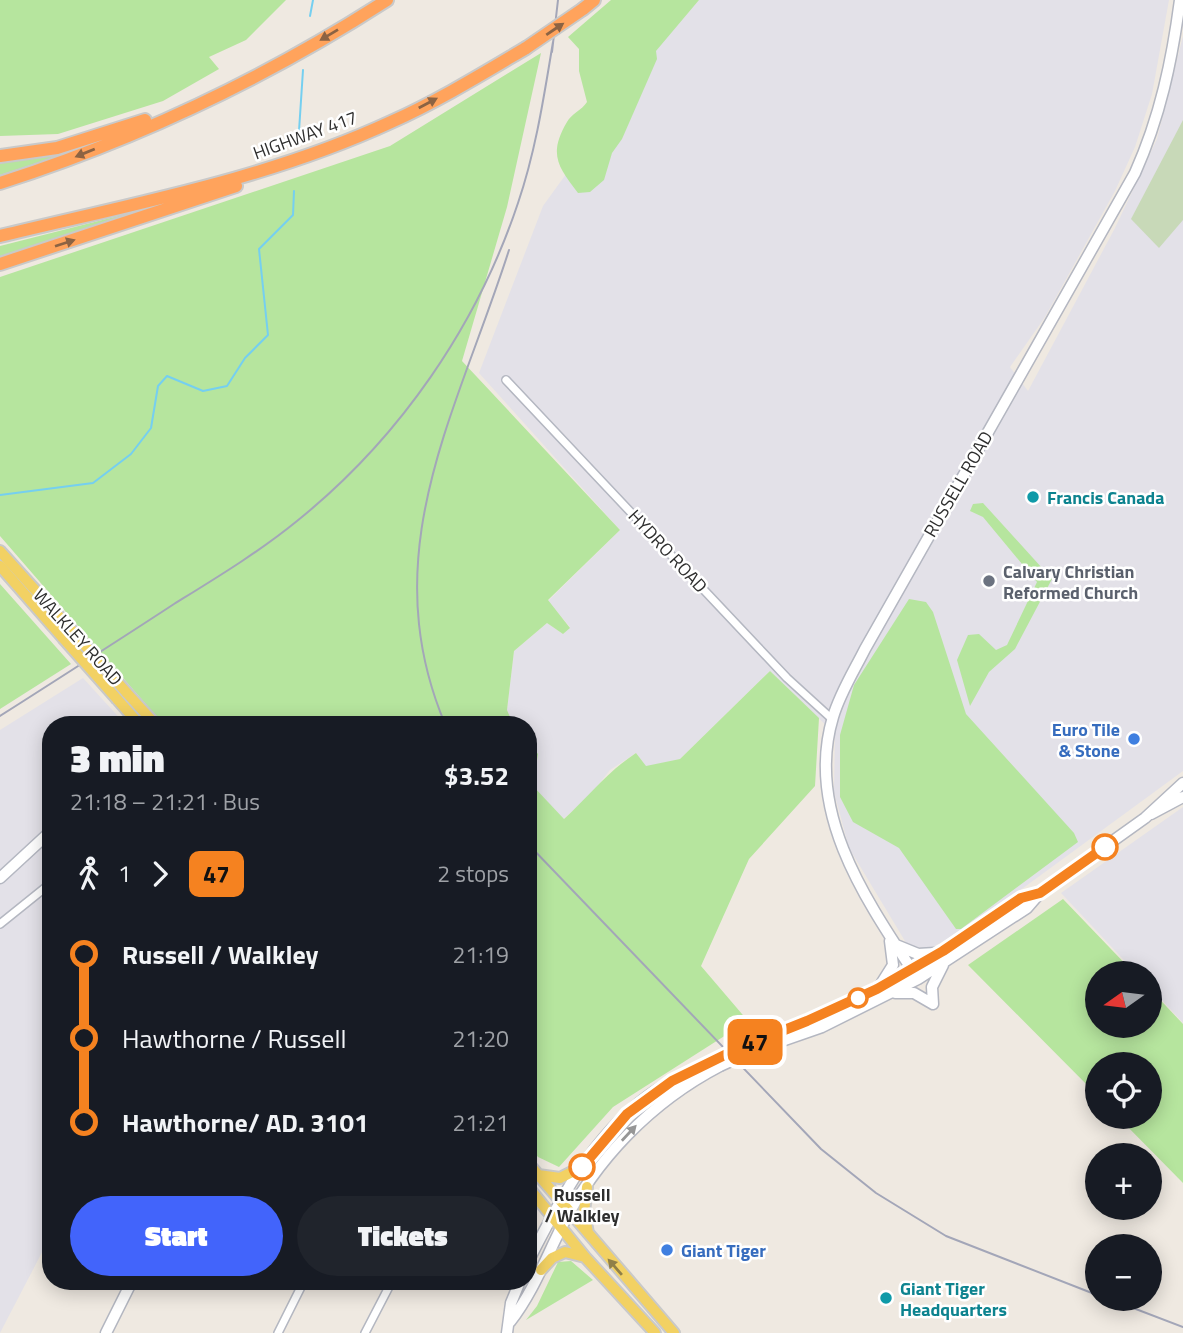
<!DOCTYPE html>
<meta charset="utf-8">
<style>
body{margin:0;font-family:"Titillium Web",sans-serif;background:#20242c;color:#f1f3f6;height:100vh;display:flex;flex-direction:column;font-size:26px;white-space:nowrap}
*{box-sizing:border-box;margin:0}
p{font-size:23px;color:#9ea1a6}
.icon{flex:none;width:38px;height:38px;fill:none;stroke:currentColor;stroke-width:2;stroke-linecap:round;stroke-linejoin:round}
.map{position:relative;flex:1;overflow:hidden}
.sheet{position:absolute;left:42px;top:716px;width:495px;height:574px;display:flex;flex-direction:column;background:#171b24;border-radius:28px;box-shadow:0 4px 18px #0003}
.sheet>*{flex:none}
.badge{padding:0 14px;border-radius:10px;font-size:24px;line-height:46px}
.needle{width:46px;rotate:256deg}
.fabs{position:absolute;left:1085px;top:961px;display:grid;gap:14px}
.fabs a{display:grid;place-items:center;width:77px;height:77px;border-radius:50%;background:#171b24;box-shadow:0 4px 18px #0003;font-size:35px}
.map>.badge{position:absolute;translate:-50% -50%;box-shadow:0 0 0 4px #fff}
.legs{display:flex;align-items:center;gap:10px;height:77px;padding:0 28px;font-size:23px}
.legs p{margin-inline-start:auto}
.summary{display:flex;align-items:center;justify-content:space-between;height:119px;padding:0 28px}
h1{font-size:38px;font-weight:800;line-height:52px}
.primary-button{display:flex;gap:14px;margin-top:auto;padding:14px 28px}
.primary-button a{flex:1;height:80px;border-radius:42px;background:#4264fb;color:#fff;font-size:28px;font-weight:800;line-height:80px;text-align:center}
.primary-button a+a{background:#20242c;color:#f1f3f6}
ul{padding:0 28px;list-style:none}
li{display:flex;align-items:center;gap:24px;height:84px;font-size:26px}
li i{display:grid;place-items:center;width:10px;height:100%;margin:0 9px;background:currentColor}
li i::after{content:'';width:18px;height:18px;margin:-9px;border:5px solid;border-radius:50%;background:#171b24}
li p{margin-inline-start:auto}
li:first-child i{background:linear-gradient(#0000 50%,currentColor 0)}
li:last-child i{background:linear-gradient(currentColor 50%,#0000 0)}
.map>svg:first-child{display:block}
.industrial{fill:#e3e1e8}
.green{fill:#b6e59e}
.cemetery{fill:#c8d9b8}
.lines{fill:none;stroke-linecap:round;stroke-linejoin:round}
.stream{stroke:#75cff0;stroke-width:2}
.street-casing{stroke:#b4b7c1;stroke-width:10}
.secondary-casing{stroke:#b4b7c1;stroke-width:13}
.primary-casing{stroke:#c9c9c9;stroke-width:14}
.highway-casing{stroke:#c9c9c9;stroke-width:16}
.street{stroke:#fff;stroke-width:7}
.secondary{stroke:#fff;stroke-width:10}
.primary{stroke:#f2d163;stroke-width:10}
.highway{stroke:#ffa35c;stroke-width:12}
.rail{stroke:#a3a6b8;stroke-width:2}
.secondary-bridge-casing{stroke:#b4b7c1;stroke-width:13;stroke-linecap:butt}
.primary-bridge-casing{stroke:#c9c9c9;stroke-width:14;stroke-linecap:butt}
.highway-bridge-casing{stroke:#c9c9c9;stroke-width:16;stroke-linecap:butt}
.secondary-bridge{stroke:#fff;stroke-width:10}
.primary-bridge{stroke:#f2d163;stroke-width:10}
.highway-bridge{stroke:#ffa35c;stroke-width:12}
.oneway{fill:#8c6343}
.oneway2{fill:#969696}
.oneway3{fill:#908048}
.line-1-casing{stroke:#fff;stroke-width:16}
.line-1{stroke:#f58220;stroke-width:10}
.culture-dot{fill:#0f9aa8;stroke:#fff;stroke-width:2.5}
.worship-dot{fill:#6b7280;stroke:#fff;stroke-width:2.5}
.shop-dot{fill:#3f7fe0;stroke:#fff;stroke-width:2.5}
.stop-1-dot{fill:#fff;stroke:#f58220;stroke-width:3.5}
.labels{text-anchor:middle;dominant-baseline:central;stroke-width:5;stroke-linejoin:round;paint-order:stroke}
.street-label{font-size:18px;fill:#2e2e2e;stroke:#fff}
.culture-label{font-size:18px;font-weight:bold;fill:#0d838f;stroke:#fff;text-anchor:start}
.worship-label{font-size:18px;font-weight:bold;fill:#5b616d;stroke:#fff;text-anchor:start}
.shop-label{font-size:18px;font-weight:bold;fill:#366cbe;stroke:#fff;text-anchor:end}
.stop-label{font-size:18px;font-weight:bold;fill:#2e2e2e;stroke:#fff}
</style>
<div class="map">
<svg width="1183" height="1333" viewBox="0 0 1183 1333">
<rect width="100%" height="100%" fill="#efe9e1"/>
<path class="industrial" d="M699,0H1169L1152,94L1135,147L1115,191L1045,317L1010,367L1028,391L1115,228L1157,139L1183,36V771L967,929L929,949L908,946L849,848L834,792L835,734L770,671L680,759L646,767L636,753L610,770L588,798L563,819L533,786L538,755L529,743L528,724H513L507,710L514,651L547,623L563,634L570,627L548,601L620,530L479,373L543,206L655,51Z
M83,678L125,724H51V1235L0,1333V730Z
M1183,807V1023L1150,987V973H1136L1061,893Z"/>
<path class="green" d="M0,0H286L246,40L209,57L219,69L163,101L58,134L0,136Z
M611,0H699L656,51L657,59L622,139L612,153L604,180L590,192L578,193C558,167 548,154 567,122C571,114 582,110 587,102L579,71V49L568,37Z
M541,53L507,207L462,361L620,530L548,600L570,628L563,634L547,623L514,651L507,710L513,724H163L0,536V277L390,146Z
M60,150L62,155L0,175V159Z
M169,203L0,261V246Z
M983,503L1052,579L1015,649L989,672L970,706L957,660L968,635L979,634L996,650L1007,645L1037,582L983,517L970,511L973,504Z
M0,584L71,664L0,709Z
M909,599L926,602L933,612L966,714L1074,833L1078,842L961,929H956L899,848L853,822L840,797V735L854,685Z
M770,671L819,718L815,786L749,859L701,966L748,1021L613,1107L559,1167L538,1157L529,1146V743L538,754L533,786L564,819C589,796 607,772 636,753L646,766L680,759Z
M1063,899L1134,973H1097V1026H1150V989L1183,1024V1183L1118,1117L1150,1116V1064H1097V1095L968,965Z
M571,1261L593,1280L526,1320L537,1306L558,1262Z"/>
<path class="cemetery" d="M1183,120V220L1159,248L1131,219Z"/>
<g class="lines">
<path class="stream" d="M310,16L313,0
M299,131L303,70
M0,495L93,483L131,454L151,428L158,386L167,376L203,391L227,386L245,358L268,335L259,249L293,215L294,191"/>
<g class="street-casing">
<path id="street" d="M506,380L787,678L832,719
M0,924L51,883
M278,1333L304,1281
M365,1333L392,1281"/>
</g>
<g class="secondary-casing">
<path id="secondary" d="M1151,814L1183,797
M0,878L51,831
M896,945L918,954L935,953
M918,979C868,903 804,813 833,717C840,693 854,671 865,649L1135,173C1160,117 1172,61 1180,0
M881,984L893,965L890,941
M895,993H914L933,1004
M933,1004L932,987L943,965
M749,1044C817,1018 881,989 943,951C974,932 1004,903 1039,893
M753,1051L822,1027L918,979L1027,908L1040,893L1145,818L1183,783
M528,1262C559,1201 592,1137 648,1096C669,1081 692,1070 715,1059
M510,1322C532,1294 545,1260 561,1228C596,1159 651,1102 720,1066
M106,1333L132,1281
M507,1333L511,1303L520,1281"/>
</g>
<g class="primary-casing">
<path id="primary" d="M0,551L73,632
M0,566L63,638
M126,692L155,724
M117,699L139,724
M528,1163L674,1333
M538,1175L560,1178L582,1167
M528,1187L585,1257L655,1333
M587,1187L584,1212L588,1233
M541,1270L552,1258L565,1252L585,1257"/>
</g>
<g class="highway-casing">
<path id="highway" d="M583,9L594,0
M0,156L57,148L145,120
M0,183C137,139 266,78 387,0
M0,236C132,204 268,179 391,122C438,101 482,74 526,48
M0,264L236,186"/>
</g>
<use href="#street" class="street"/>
<use href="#secondary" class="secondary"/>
<use href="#primary" class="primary"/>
<use href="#highway" class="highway"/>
<path class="rail" d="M552,52L558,0
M0,716C58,679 116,642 174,604C216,578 259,552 297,521C399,439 477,326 518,203C536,150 544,96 553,42
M445,724C373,552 457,413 509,250
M528,844L821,1149L876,1193L946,1236L1097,1295
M1107,1298L1183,1327"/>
<g class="secondary-bridge-casing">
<path id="secondary-bridge" d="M715,1059L749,1044
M720,1066L753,1051"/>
</g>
<g class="primary-bridge-casing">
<path id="primary-bridge" d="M73,632L126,692
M63,638L117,699"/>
</g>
<g class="highway-bridge-casing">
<path id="highway-bridge" d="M526,48L583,9"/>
</g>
<use href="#secondary-bridge" class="secondary-bridge"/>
<use href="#primary-bridge" class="primary-bridge"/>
<use href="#highway-bridge" class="highway-bridge"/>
</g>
<defs><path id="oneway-solid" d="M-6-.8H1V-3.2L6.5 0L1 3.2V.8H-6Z" transform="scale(1.75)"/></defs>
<g class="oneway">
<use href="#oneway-solid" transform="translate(555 29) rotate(-34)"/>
<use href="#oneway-solid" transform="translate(329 35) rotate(149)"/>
<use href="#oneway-solid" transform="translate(428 103) rotate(-28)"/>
<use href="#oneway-solid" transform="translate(85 153) rotate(158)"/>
<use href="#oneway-solid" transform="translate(65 243) rotate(-18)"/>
</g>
<use class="oneway2" href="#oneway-solid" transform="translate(629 1133) rotate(-47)"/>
<use class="oneway3" href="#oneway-solid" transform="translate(615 1267) rotate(-131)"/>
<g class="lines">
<g class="line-1-casing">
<path id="line-1" d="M582,1167L627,1114L672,1081L737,1049L807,1021L877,989L943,951L1021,898L1040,893L1105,847"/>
</g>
<use href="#line-1" class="line-1"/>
</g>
<g class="culture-dot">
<circle cx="1033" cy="497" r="7"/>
<circle cx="886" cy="1298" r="7"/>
</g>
<circle class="worship-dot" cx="989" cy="581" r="7"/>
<g class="shop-dot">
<circle cx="1134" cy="739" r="7"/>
<circle cx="667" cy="1250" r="7"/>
</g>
<g class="stop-1-dot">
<circle cx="1105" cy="847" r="12"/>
<circle cx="858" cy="998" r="9"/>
<circle cx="582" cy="1167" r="12"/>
</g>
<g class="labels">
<g class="street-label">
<text transform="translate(305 135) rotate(-20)">HIGHWAY 417</text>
<text transform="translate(958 484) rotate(-60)">RUSSELL ROAD</text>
<text transform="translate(668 551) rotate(47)">HYDRO ROAD</text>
<text transform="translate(78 637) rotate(48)">WALKLEY ROAD</text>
</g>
<g class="culture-label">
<text x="1047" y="497">Francis Canada</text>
<text x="900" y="1288">Giant Tiger<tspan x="900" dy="21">Headquarters</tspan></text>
</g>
<g class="worship-label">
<text x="1003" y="571">Calvary Christian<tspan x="1003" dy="21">Reformed Church</tspan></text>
</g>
<g class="shop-label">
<text x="1120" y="729">Euro Tile<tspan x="1120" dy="21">&amp; Stone</tspan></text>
<text x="681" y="1250" text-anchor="start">Giant Tiger</text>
</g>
<g class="stop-label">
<text x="582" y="1194">Russell<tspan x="582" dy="21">/ Walkley</tspan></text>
</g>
</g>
</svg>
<div class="fabs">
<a><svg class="needle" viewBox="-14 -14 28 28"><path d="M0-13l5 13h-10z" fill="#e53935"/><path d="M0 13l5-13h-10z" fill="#9ea1a6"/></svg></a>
<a><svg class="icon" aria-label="locate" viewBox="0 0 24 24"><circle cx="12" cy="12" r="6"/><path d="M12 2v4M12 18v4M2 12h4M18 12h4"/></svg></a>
<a>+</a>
<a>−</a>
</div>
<b class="badge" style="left:755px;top:1042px;background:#f58220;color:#111">47</b>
<section class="sheet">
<div class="summary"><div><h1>3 min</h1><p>21:18 – 21:21 · Bus</p></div><b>$3.52</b></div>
<div class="legs"><svg class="icon" aria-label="walk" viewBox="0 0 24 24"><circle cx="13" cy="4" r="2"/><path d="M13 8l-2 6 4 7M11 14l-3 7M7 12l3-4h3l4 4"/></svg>1<svg class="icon" aria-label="forward" viewBox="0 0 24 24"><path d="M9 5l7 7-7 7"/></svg><b class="badge" style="background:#f58220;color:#111">47</b><p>2 stops</p></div>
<ul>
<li><i style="color:#f58220"></i><b>Russell / Walkley</b><p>21:19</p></li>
<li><i style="color:#f58220"></i><span>Hawthorne / Russell</span><p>21:20</p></li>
<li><i style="color:#f58220"></i><b>Hawthorne/ AD. 3101</b><p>21:21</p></li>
</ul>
<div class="primary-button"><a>Start</a><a>Tickets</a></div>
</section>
</div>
